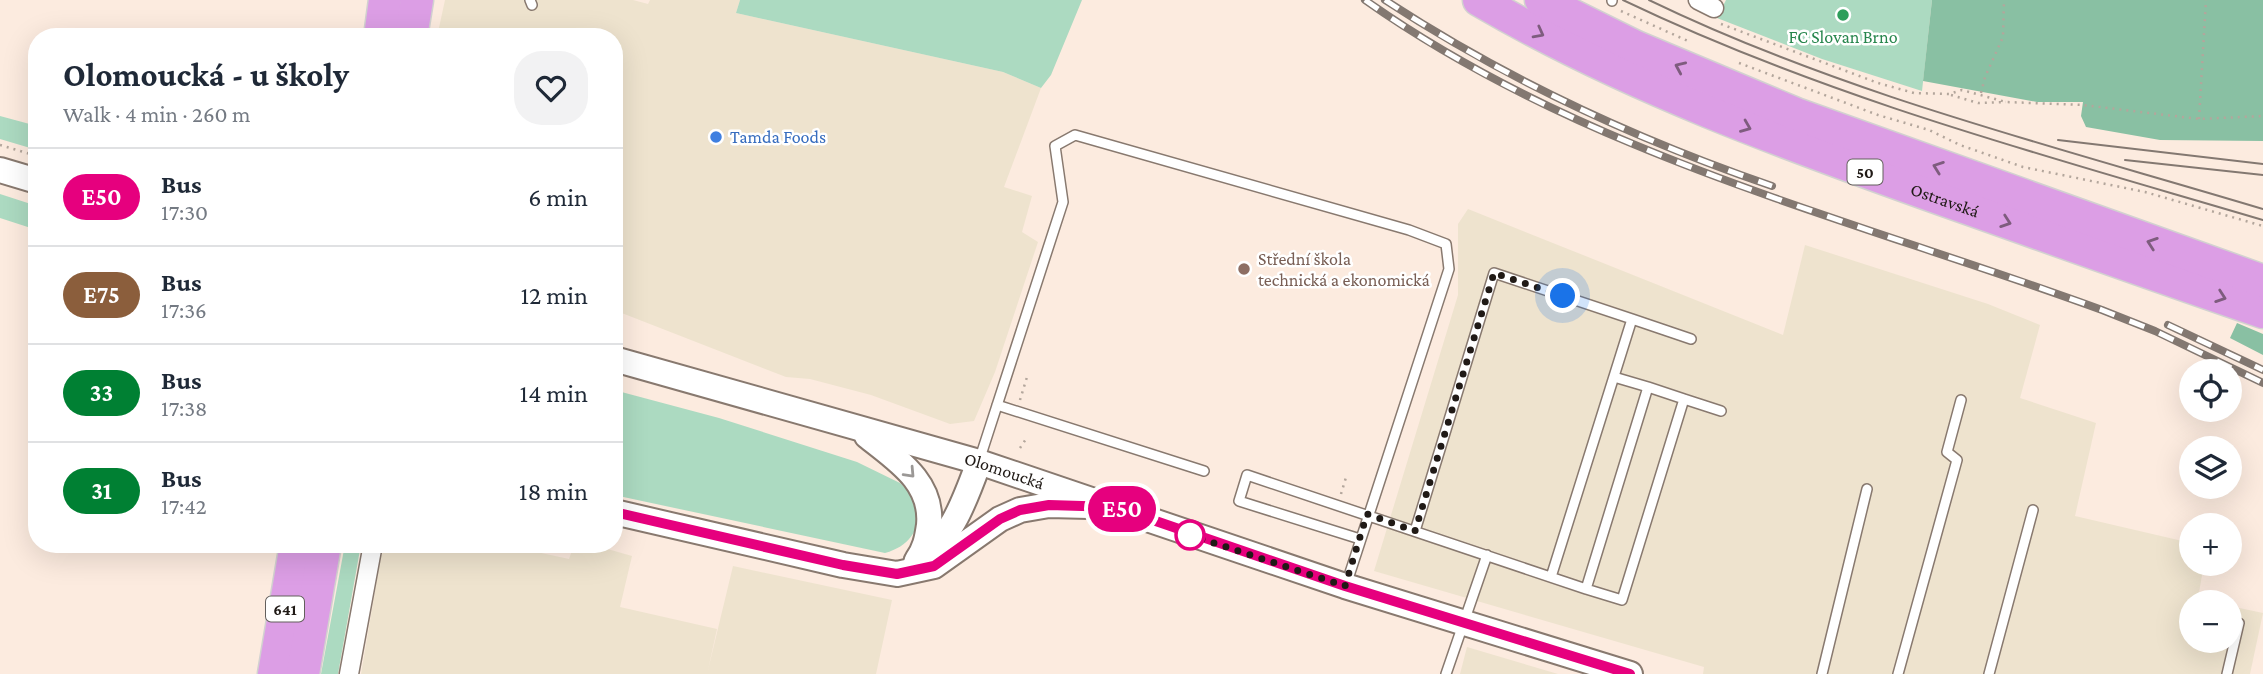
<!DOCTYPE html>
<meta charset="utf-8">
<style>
body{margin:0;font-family:"Crimson Pro",serif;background:#f2f2f3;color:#1f2937;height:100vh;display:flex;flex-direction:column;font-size:26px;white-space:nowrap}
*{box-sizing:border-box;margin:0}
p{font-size:23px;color:#747a83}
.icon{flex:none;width:38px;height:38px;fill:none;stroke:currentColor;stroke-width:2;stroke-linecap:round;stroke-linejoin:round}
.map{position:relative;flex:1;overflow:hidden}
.details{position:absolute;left:28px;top:28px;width:595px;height:525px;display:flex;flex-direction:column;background:#fff;border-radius:28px;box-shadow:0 7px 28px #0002}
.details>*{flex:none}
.badge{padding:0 14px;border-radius:23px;font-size:24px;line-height:46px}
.tools{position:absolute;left:2179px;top:359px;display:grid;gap:14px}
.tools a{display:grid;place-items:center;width:63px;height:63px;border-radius:50%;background:#fff;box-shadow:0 7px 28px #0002;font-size:35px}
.you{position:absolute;width:35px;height:35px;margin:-18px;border:5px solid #fff;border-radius:50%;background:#1a73e8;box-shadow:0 0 0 10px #1a73e833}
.map>.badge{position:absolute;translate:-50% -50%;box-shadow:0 0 0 4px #fff}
.round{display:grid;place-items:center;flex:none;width:74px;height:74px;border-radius:28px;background:#f2f2f3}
.summary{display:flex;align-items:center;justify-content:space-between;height:119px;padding:0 35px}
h1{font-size:33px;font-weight:700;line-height:52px}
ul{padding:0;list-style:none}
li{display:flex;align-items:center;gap:21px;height:98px;padding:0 35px;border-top:2px solid #e0e1e3}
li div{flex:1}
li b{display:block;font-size:26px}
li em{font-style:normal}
li .badge{min-width:77px;font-weight:700;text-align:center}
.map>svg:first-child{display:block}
.commercial{fill:#eee3ce}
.green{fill:#acdac1}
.forest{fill:#89c0a3}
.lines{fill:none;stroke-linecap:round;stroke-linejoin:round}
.lane-casing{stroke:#88796f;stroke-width:12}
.street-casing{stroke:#88796f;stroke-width:21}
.secondary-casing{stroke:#88796f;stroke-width:28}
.highway-casing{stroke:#d2d1d0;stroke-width:35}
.path{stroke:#b3a69c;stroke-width:2.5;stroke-dasharray:2 5;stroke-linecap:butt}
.lane{stroke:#fff;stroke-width:9}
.street{stroke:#fff;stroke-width:18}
.secondary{stroke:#fff;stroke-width:24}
.highway{stroke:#dc9ee5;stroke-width:32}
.tram{stroke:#837871;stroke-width:2}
.rail-casing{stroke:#837871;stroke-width:8}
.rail{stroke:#fff;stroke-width:5;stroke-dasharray:16;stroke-linecap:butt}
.oneway{stroke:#7e5c7e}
.oneway2{stroke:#9b9896}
.line-casing{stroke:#fff;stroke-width:16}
.line{stroke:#e6007e;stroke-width:10}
.walk{stroke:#201a16;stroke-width:7;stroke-dasharray:0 12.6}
.leisure-dot{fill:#2e9e5b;stroke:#fff;stroke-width:2.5}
.shop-dot{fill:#3f7fe0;stroke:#fff;stroke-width:2.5}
.education-dot{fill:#8d6e63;stroke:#fff;stroke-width:2.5}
.stop-dot{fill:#fff;stroke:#e6007e;stroke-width:3.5}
.labels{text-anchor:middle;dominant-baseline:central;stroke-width:5;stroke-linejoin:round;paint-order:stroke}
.shield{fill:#fff;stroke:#635f5c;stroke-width:2}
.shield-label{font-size:16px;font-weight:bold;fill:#201a16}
.leisure-label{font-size:18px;fill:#27864d;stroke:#fff}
.shop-label{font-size:18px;fill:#366cbe;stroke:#fff;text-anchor:start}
.street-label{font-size:18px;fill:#201a16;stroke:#fff}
.education-label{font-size:18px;fill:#785e54;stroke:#fff;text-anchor:start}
</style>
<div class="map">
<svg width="2263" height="674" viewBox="0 0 2263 674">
<rect width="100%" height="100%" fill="#fcebdf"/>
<path class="commercial" d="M445,0H633L648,4L650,0H740L736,13L1003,72L1041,88L1004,187L1032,196L1022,232L1038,242L995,372L974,421L950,424L871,395L810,379L786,377L614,310V37H437Z
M1468,209L1783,335L1805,245L1988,304L2040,325L2020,398L2096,423L2075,516L2191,543V564H2204L2198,598L2213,602H2191V640H2230V606L2263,613L2250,674H1703L1704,667L1374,571L1458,295V224Z
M387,544H520L532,551L569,559L574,545L590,544L632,556L620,607L717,629L708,670L733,566L892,600L876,674H361L381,556Z
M1467,647L1558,674H1460Z"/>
<path class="green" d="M740,0H1082L1051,75L1041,88L1003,72L736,13Z
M1726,0H1932L1922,91L1822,59L1717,18Z
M0,116L37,126V150L0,139Z
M0,194L37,206V230L0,218Z
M614,390L719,418L857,462L900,483L910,492L914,506H922C918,531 910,546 885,553L614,495Z
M345,544H361L338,674H321Z"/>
<path class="forest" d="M1932,0H2263V141L2160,140L2086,127L2081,116L2083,102H2037L1923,81Z
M2237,323L2263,334V355L2230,338Z"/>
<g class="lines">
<g class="lane-casing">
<path id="lane" d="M530,0L532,5
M1612,0V1
M1632,319L1691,339
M1614,377L1648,387
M1684,399L1721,411
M997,405L1204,471
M979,461L1063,202L1055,146L1075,135L1409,230L1446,244L1449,269L1346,585
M1415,531L1494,273L1632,319L1551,577
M1360,539L1239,501L1247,475L1586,589L1648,387L1684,399L1622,600L1586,589
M1446,674L1487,555
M1822,674L1867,489
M1898,674L1957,460L1947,452L1961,400
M1989,674L2033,510
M2227,674L2239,623"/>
</g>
<g class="street-casing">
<path id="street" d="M1698,0L1714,8
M349,674L373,544"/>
</g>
<g class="secondary-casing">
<g id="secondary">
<path d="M0,170L37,181"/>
<path id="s1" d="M614,359L979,462L1345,586L1630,674"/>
<path d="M867,436C897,460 933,482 929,525C927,539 925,549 917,560"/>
<path d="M614,512L843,565L897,574L934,566L1000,519L1020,510L1049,505L1089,506"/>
<path d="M916,563C951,541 965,500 979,462"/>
</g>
</g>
<g class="highway-casing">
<g id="highway">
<path id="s2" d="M1479,0C1626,86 1787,144 1947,201C2052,238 2157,276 2263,312"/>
<path d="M1541,0L1636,47L1796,114L2263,281"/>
<path d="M380,37L385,0"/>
<path d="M411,37L417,0"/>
<path d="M274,674L296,544"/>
<path d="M303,674L325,544"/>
</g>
</g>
<path class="path" d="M1621,11L1688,41
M1721,24L1878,83L1914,93L1949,94L1962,90L2006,102L2083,105L2199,119L2263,116
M1739,63L1878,115L1929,130L1960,145L2023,167L2145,192L2263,226
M1981,93L1985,77L2003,37L2004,0
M1951,95L1978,103L2006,102
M2199,119L2206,0
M0,145L37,156
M1020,400L1027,377
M1020,448L1026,439
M1341,494L1347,474"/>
<use href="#lane" class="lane"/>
<use href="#street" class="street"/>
<use href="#secondary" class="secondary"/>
<use href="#highway" class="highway"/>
<path class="tram" d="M1623,0C1827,98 2047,156 2263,220
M1649,0C1843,94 2057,147 2263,209
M2058,140L2263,164
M2125,160L2263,175"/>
<g class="rail-casing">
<path id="rail" d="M1365,0C1586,156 1851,218 2102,310L2155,331L2263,383
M1385,0C1507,80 1635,139 1772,186
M2168,325L2263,370"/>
</g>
<use href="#rail" class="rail"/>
</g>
<defs><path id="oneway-chevron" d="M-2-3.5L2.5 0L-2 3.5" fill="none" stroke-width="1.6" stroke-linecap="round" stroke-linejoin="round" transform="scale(1.75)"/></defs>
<g class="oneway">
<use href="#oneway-chevron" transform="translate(1539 33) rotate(28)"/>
<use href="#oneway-chevron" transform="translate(1680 67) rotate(-156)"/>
<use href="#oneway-chevron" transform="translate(1746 127) rotate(22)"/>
<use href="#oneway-chevron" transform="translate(1938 167) rotate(-160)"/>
<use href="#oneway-chevron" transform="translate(2006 222) rotate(19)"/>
<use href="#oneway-chevron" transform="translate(2152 243) rotate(-161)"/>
<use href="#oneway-chevron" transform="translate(2221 297) rotate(19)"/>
</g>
<use class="oneway2" href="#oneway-chevron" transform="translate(910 473) rotate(47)"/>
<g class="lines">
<g class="line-casing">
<path id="line" d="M614,512L843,565L897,574L934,566L1000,519L1020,510L1049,505L1115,507L1345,586L1630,674"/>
</g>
<use href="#line" class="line"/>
<path class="walk" d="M1190,535L1345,586L1367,514L1415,531L1494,273L1563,296"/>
</g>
<circle class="leisure-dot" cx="1843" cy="15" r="7"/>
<circle class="shop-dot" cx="716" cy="137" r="7"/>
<circle class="education-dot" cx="1244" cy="269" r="7"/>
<circle class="stop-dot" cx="1190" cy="535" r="14"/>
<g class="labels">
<g class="shield">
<rect x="1847.5" y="159.5" width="35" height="25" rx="5"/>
<rect x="266" y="596.5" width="38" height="25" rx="5"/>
</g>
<g class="shield-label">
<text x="1865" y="172">50</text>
<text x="285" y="609">641</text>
</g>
<g class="leisure-label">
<text x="1843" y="37">FC Slovan Brno</text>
</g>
<g class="shop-label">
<text x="730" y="137">Tamda Foods</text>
</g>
<g class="street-label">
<text stroke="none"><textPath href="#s2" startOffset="508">Ostravská</textPath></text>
<text stroke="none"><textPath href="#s1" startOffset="406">Olomoucká</textPath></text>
</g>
<g class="education-label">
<text x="1258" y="259">Střední škola<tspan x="1258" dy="21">technická a ekonomická</tspan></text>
</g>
</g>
</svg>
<div class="tools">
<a><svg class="icon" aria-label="locate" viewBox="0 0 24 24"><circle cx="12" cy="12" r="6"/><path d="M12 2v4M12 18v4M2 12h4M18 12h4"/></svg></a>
<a><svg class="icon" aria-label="layers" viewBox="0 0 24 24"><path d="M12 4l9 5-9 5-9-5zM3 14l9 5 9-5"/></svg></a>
<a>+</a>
<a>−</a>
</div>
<div class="you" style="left:1563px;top:296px"></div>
<b class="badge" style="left:1122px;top:509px;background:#e6007e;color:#fff">E50</b>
<section class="details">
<div class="summary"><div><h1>Olomoucká - u školy</h1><p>Walk · 4 min · 260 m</p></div><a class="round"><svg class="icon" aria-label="heart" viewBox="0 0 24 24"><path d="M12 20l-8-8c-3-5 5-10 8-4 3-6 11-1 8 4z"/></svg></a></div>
<ul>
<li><span class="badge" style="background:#e6007e;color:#fff">E50</span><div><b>Bus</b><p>17:30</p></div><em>6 min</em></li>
<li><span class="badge" style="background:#8b5e3c;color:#fff">E75</span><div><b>Bus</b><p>17:36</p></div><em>12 min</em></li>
<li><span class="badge" style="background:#008033;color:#fff">33</span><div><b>Bus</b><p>17:38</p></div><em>14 min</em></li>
<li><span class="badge" style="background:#008033;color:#fff">31</span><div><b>Bus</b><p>17:42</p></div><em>18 min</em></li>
</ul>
</section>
</div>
